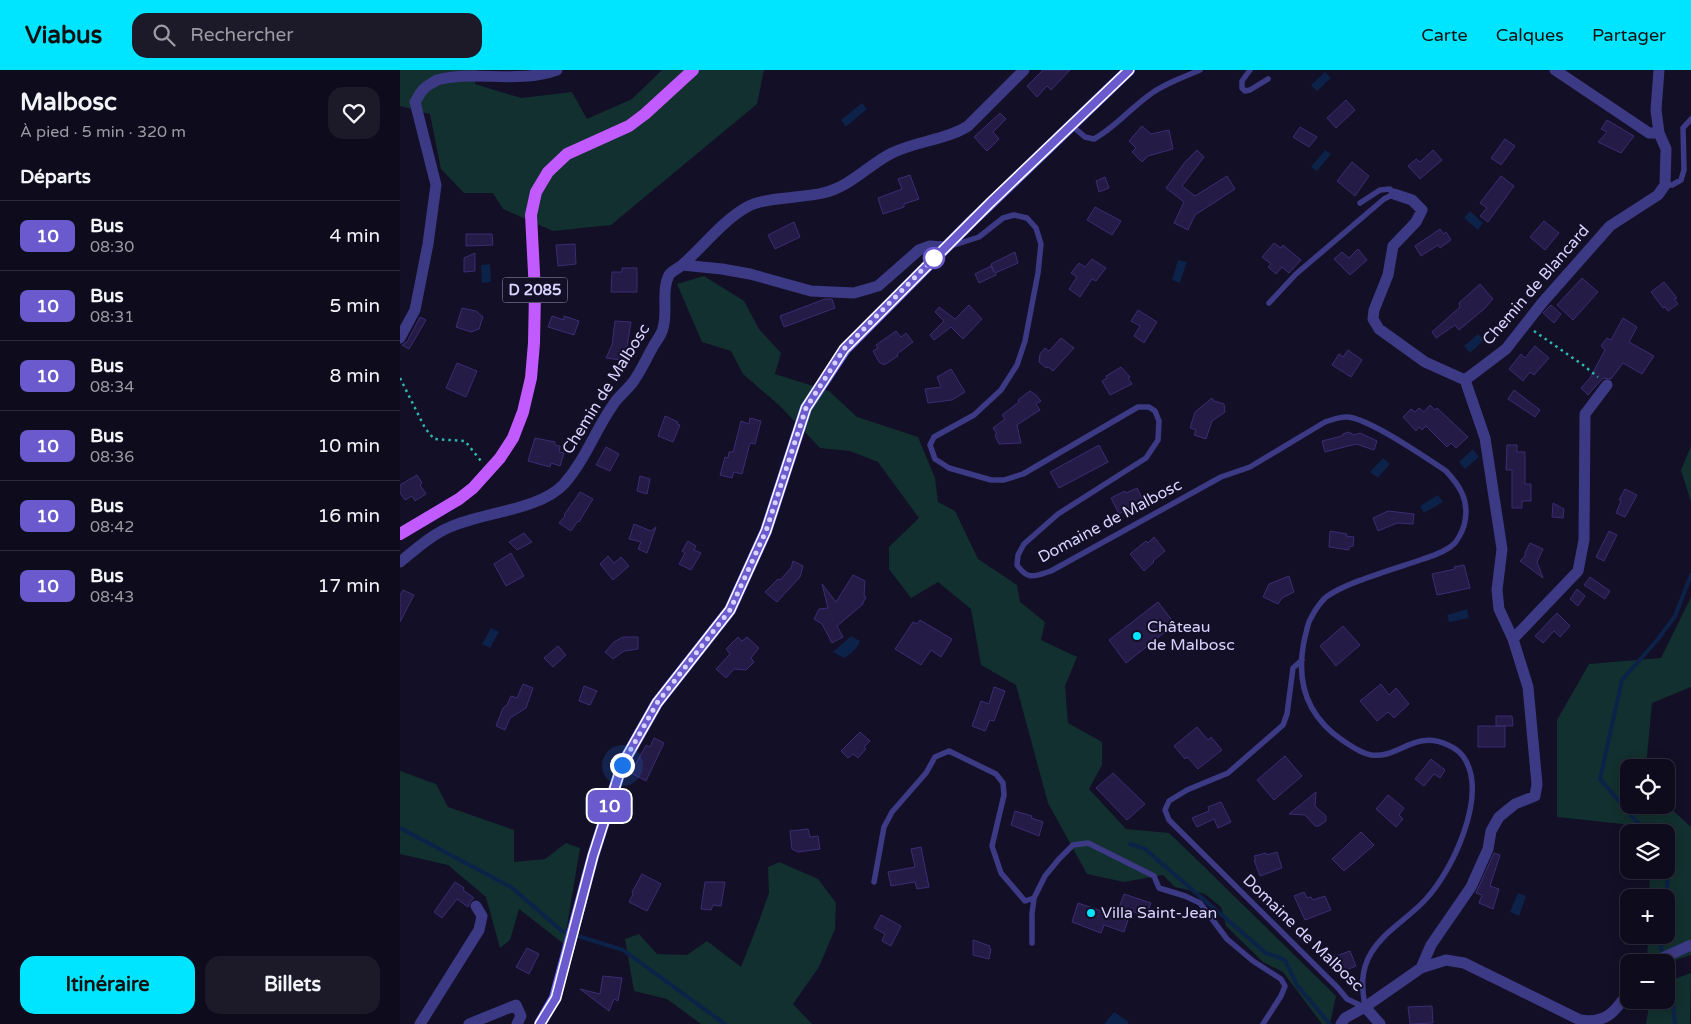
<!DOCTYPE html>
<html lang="fr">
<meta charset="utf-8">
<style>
body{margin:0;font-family:"Varela Round",sans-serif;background:#1c1929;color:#f1f3f6;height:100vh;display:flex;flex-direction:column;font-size:19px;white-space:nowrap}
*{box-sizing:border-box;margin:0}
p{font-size:16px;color:#9b9ba3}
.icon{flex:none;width:28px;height:28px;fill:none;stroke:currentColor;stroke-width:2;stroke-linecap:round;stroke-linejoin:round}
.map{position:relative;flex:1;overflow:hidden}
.details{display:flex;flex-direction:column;background:#0e0b1c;width:400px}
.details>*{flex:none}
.badge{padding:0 10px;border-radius:8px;font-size:18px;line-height:32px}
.controls{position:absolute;left:1220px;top:689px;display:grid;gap:10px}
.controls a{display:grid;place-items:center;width:55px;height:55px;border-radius:10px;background:#0e0b1c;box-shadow:0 2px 12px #0003,0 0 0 1px #2e2b3b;font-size:25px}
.you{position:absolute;width:25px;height:25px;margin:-12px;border:4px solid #fff;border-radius:50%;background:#1a73e8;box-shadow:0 0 0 8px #1a73e833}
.map>.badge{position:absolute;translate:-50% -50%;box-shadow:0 0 0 2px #fff}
h2{padding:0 20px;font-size:19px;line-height:45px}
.round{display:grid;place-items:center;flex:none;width:52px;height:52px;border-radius:15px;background:#1c1929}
.headline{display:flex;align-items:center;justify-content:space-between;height:85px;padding:0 20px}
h1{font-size:24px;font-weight:700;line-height:38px}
.cta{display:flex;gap:10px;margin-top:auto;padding:10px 20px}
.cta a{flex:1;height:58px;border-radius:15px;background:#00e5ff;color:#111;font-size:20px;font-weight:700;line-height:58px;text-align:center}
.cta a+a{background:#1c1929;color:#f1f3f6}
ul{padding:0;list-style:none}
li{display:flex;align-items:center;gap:15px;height:70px;padding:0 20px;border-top:1px solid #2e2b3b}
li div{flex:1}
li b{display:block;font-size:19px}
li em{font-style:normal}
li .badge{min-width:55px;font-weight:700;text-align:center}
header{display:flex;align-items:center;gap:30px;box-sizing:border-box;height:70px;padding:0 25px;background:#00e5ff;color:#111}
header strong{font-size:24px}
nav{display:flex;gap:28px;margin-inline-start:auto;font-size:18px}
.search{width:350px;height:45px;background:#1c1929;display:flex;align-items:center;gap:12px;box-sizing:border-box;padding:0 18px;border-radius:15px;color:#9b9ba3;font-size:19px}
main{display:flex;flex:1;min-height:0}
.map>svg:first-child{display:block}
.green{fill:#12302f}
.water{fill:#0c2248}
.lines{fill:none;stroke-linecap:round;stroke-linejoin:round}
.stream{stroke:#0c2248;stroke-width:4}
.building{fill:#241b47;stroke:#3b2d73}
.path{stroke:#2fb8b0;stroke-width:2.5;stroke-dasharray:2.5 4;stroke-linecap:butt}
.service{stroke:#3d3a85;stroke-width:5.5}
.minor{stroke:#3d3a85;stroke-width:11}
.secondary{stroke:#6f6bff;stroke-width:12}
.primary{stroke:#c25bff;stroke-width:12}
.line-casing{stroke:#fff;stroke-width:11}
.line{stroke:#6a5acd;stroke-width:8}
.walk{stroke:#d9d4ff;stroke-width:5;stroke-dasharray:0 9}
.stop-dot{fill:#fff;stroke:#6a5acd;stroke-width:2.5}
.poi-dot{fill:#00e5ff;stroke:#130f26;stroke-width:2}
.labels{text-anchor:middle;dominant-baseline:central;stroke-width:4;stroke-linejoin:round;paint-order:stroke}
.shield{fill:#130f26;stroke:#9e99be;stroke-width:1}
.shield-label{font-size:15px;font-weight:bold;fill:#d9d4ff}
.street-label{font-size:16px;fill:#d9d4ff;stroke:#130f26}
.poi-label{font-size:16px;fill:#d9d4ff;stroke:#130f26;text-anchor:start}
</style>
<header>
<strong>Viabus</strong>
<div class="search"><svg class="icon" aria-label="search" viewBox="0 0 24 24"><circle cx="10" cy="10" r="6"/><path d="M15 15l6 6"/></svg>Rechercher</div>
<nav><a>Carte</a><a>Calques</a><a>Partager</a></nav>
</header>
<main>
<section class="details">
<div class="headline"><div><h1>Malbosc</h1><p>À pied · 5 min · 320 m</p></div><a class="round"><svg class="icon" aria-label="heart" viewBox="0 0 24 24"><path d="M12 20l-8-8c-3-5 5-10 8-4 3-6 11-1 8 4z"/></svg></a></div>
<h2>Départs</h2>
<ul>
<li><span class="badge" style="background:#6a5acd;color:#fff">10</span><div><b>Bus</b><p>08:30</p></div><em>4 min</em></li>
<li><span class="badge" style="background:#6a5acd;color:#fff">10</span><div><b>Bus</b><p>08:31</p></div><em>5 min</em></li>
<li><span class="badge" style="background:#6a5acd;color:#fff">10</span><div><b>Bus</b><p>08:34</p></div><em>8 min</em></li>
<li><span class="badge" style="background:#6a5acd;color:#fff">10</span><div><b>Bus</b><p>08:36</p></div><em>10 min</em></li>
<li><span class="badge" style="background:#6a5acd;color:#fff">10</span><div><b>Bus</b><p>08:42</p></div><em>16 min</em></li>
<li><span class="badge" style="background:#6a5acd;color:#fff">10</span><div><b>Bus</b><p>08:43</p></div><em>17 min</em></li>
</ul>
<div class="cta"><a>Itinéraire</a><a>Billets</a></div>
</section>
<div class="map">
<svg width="1291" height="954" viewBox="0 0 1291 954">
<rect width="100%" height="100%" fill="#130f26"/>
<path class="green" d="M0,0H77L75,14L121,28L172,22L187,49L232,29L262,0H364L357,34L211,155L153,161L103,139L93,123H64L41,99L30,44L0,36Z
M304,206L344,231L359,259L381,283L375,304L429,321L457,347L518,367L535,408L538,432L555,441L578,489L617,515L620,532L645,552L641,570L677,587L665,616L668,653L702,672V695L689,719L726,759L769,763L788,781L936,926L930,954H922L883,902L863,892L826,856L821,837L805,824L775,817L763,805L724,812L687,804L648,733L616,615L581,595L571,539L538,512L511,528L489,499V477L519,448L478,392L450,381L420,378L380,336L343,304L331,281L302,272L277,214Z
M1291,376V432L1281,400Z
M1291,527V617L1252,633L1246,697L1229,698V735H1266V734L1291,757V885L1266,893L1247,892L1248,865H1266V828L1249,827L1250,800H1266V762H1251V757L1157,747V650L1189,594L1261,588Z
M0,701L36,714L48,737L114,760V792L145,789L166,773L180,778L164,874L119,839L110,870L100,878L86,827L48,795L0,784Z
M379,792L418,809L436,833L435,859L419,897L393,934L412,954H301L267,929L234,921L225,869L239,864L257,884L287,885L307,871L341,897L359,851L369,823L368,797Z
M1291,903L1290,954H1246L1250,930H1266V912Z"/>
<path class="water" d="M925,2L931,8L917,21L911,15Z
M462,33L467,39L446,57L441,50Z
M925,80L931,84L917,101L911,97Z
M1070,141L1083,153L1078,160L1064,148Z
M778,190L787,192L780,213L772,210Z
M90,194L91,212L82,213L81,195Z
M1078,264L1084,270L1070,283L1064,276Z
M1073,379L1079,387L1065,399L1059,392Z
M983,388L990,394L978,408L970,402Z
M1038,425L1043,432L1024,443L1020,436Z
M1067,539L1069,548L1049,552L1047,545Z
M91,558L99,562L90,578L82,574Z
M451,566L460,571C457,579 451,584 444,588L433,582Z
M1118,823L1126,826L1119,846L1110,842Z
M714,942L729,952L727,954H704Z"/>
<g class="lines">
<path class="stream" d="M0,758L111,817L162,861L223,880L325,954
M1248,762L1234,749L1200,709L1222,610L1258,569L1275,546L1291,505
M730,774L745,779L866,883L885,890L897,915L930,954
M1266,828L1270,783L1266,779
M1262,865L1261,878L1263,885
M1266,895L1271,909L1275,954"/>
</g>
<path class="building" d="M643,0H670L651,20L647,16L637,27L627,16Z
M946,30L955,40L936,58L927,48Z
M600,43L606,49L593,62L599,69L587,81L574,67Z
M1207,50L1234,66L1221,83L1198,72L1207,62L1201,59Z
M742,56L751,64L769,60L773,79L748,86L742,92L732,82L736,78L729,71Z
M900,57L917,67L909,77L893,67Z
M1105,69L1115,76L1101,95L1091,88Z
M797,80L804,87L782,116L795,126L827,106L835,119L795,145L788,160L774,153L784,132L766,118L785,92Z
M1033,80L1042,90L1020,109L1008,96L1016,89L1020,92Z
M952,92L969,106L955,126L937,111Z
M510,105L519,129L504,134V137L483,144L478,128L502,119L498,109Z
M1101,106L1114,116L1088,152L1080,146L1087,138L1080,133Z
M705,107L709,118L699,122L696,111Z
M695,137L721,151L712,165L687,150Z
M1144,151L1159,163L1145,180L1130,167Z
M394,152L400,167L375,179L368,165Z
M1040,159L1044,164L1046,162L1051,170L1040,178L1038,175L1021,186L1015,176Z
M66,164H92L93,175L66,176Z
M874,173L881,178L883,175L901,190L889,203L882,197L876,204L868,197L871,194L862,187Z
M175,174L176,194L158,196L156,175Z
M958,179L967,190L950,205L934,189L942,182L949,188Z
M615,182L618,193L595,203L596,205L579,213L575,204L591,196L594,202L591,194Z
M75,183V201L64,202V188Z
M692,189L706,198L696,211L692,209L680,227L669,219L677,207L671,203L679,193L685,197Z
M222,198H237V222H211L212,202H222Z
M1182,208L1198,222L1173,250L1157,235Z
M1264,212L1277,228L1274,229L1278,234L1268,241L1265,237L1263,238L1251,222Z
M1080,214L1093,229L1084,239L1059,260L1055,255L1036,268L1032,262L1060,237L1059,233Z
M425,229H432L435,238L384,257L380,246Z
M569,235L582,249L563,269L551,257L534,270L530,265L544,251L535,242L539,237L555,249Z
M1151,235L1161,244L1154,253L1143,243Z
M62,238L76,241L83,247L79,259L71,262L56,257Z
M738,240L757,252L744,273L734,266L740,256L731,251Z
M152,246L164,250V246L179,251L174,265L148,257Z
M20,247L26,250L9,279L2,275L7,272Z
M1223,248L1237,257L1229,272L1254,286L1242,304L1223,293L1211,309L1203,308L1188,325L1181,318L1190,308L1205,280L1201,276L1207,268L1211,270Z
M215,251L231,252L227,277L221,290L206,288L212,275Z
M496,261L501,267L506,263L513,272L497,284L498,286L484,295L479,292L473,281L478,278L476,275Z
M661,268L674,278L653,301L648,297L646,298L639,292L640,284L645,278L649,281Z
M1135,276L1149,288L1134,305L1130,302L1123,311L1109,299L1121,284L1125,288Z
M948,280L962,290L951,307L932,295L939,284L943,287Z
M57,293L77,301L66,327L46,318Z
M721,297L730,307L728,308L732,314L710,325L702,311L707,308L706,306Z
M551,299L565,322L552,330L528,333L525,319L541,317L537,307Z
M1114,320L1140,340L1135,347L1108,329Z
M630,321L636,325L641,331L636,334L640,340L617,355L621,373L599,374L595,365L597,364L593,358L605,349L602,345L619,332L618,330Z
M812,328L814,331L824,334L825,342L812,351L806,369L794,365L796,360L790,358L795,342Z
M1030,335L1035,340L1037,338L1068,367L1056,378L1051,373L1047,377L1026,356L1022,360L1019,357L1016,361L1003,347L1011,339L1015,342L1019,338L1024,342Z
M265,346L278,352L277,354L280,355L273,372L258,366Z
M350,348L361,351L355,374L350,373L342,404L334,402L332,408L320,405L325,387L328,388L329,382H333L341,351L349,354Z
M949,362L954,365L960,363L977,371L974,380L956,374L925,382L922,371L942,366L943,364Z
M135,368L155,372V375L160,376L159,382L164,383L160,396L151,393L150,397L128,391Z
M699,375L708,392L659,418L650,402Z
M1107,375H1117V382H1125V414H1131V431H1122V438H1112V400H1106Z
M206,377L219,384L210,401L196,395Z
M17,405L22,413L20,415L26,424L15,431L12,426L5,430L0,423V415Z
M240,406L250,409L247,424L237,421Z
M737,418L743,430L719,444L711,428L725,421L726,423Z
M1225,419L1237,425L1225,447L1216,443L1221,431L1219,430Z
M180,422L193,429L179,452L178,451L171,461L159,453L165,446L164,445Z
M1153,433L1164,439L1163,448L1152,447Z
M988,441L1014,444L1013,454L997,453L978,461L973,448Z
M234,454L251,461L256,457L247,483L238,479L241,472L229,469Z
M930,461L947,464L946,466L954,467L953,476L949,477V480L929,477Z
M1209,461L1217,465L1204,491L1196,487Z
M124,463L132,472L117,480L109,472Z
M754,467L765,481L753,491L754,492L744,501L730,484L746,471L748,473Z
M288,471L296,476L294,480L301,483L291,500L279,494L285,483L282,481Z
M1130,473L1143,479L1137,492L1143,508L1120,491L1125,486V483Z
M111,483L124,506L106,516L94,494Z
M208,486L214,493L221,487L229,496L213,510L200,494Z
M393,491L403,496L400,507L377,532L365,522L378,509L380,510L391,498Z
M1064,495L1070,518L1037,525L1032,504L1055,499L1054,497Z
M453,505L465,511L464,526L466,527L462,535L437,556L443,567L432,573L422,554L414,549L419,539L428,538L422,514L436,532Z
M889,506L894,522L882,528L878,534L863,527L869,514Z
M1190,507L1210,521L1205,529L1184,515Z
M1177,519L1185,526L1178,536L1170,529Z
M3,520L14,525L0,552V525Z
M758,532L774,553L764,561L765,562L726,593L709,570Z
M1157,543L1170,556L1160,567L1154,561L1143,573L1135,566Z
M520,550L552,569L541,587L531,580L521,595L495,579L513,552L517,554Z
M943,556L960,575L936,596L920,576Z
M223,567H238V579L224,581L213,589L205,582L214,572Z
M338,567L342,571L347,567L359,578L351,588L354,592L346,600L334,599L326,608L316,599L330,584L326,579Z
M158,576L166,585L153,597L144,588Z
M123,614L133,618L126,638L110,648L105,660L96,656L103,638L107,635L111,626L117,628Z
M981,614L989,625L996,618L1009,634L994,648L988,642L977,651L960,631Z
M184,616L197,621L190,635L179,631Z
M594,617L605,621L594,651L590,650L585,661L572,656L581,631L589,634Z
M1096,646H1112L1113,656H1096Z
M1078,656H1105V677H1078Z
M797,657L808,670L811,667L822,680L798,699L787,687L785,689L774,676Z
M460,662L470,671L464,677L466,679L458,688L453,684L448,688L441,681Z
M254,668L264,673L246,711L231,703L246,675L250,677Z
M885,686L902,706L874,730L857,710Z
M1031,689L1045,700L1040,708L1034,704L1024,716L1015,709Z
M713,703L745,734L727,750L696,718Z
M916,722L915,736L926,746V751L919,756H915L905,745L889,744Z
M988,725L1004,738L999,745L1003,749L996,757L976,739Z
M821,732L831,752L818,758L814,749L797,757L792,748L809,741L808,737Z
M615,741L632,746L631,748L643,752L639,766L611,755Z
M408,759L410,767L418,766L420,779L398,782L392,779L390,761Z
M961,762L974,775L944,801L932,789Z
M521,777L529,817L517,819L515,812L491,816L488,802L515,797L511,779Z
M877,782L882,798L860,806L854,790H856L854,786L866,783L867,785Z
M1094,783L1100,785L1090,816L1099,819L1093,839L1079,833L1082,825L1076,823Z
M242,804L261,814L247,841L229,832L233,824L232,822Z
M55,812L64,818L63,820L74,828L70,832L68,837L57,829L42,848L34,842Z
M305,812H325L321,836L313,835L311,840L301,839Z
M904,822L907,828L911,827L913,830L925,826L931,840L905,850L894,826Z
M724,824L751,833L746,846L731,841L724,862L704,855L701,863L672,852L678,833L716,846Z
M481,845L501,856L491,876L482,871L485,864L474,858Z
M573,870L590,876L589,878L591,879L589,889L573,885Z
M127,878L139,884L129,904L116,897Z
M950,881L956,896L939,903L933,887Z
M203,906L222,908L218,931L214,929L209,941L180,919L200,924Z
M1032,936L1033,953L1010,954L1008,937Z"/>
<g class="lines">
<path class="path" d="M1134,261L1183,295L1198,307
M0,308L25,358L34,369L65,371L81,391"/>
<path class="service" d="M850,0L842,11V18L845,21L850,20L868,9
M671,55L685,67L694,69C714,58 729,40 748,26C763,14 782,8 800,0
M1265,115H1272L1281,110L1284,100L1283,58L1291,49
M551,176L579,167L603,148L614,145L627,148L636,158L641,174L638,203L625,271L617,295L601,320L574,345L534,367L530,375L535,389L549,398L591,410H604L623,404L738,337H749L755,341L759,351L758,370L746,388L658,444L624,474L618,485L617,495C628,511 635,506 651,501L821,407L850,397L925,352C932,350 940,346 948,347C970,349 1025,387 1046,401C1060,416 1069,430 1065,451C1064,459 1060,466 1055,473C1047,481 1033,486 1023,489C998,498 943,513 925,528C920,533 914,542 911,548C907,554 907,561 905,567C895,610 906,645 942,670C951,676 960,683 971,685C999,689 1014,659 1048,675C1055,678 1062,683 1066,691C1086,728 1053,800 1026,829C1009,848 985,860 971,883C960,902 962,917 965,937
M869,233L896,204L984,129L994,124L990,119L980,120L960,133
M902,590L893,598L887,644L883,655L828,703L787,720L769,731L765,740L769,750L938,918L947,929L964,937
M474,812L484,757L492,742L526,703L535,687L549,681L596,704L603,713L604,725L592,776L601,803L625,831L634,828L645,806L659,789L673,775L688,773L754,806L759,818L785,826L800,833L827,869L853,891L881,909L885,916L881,926L863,954
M632,873V844L634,828"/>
<path class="minor" d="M1155,0L1249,63H1259
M994,124L1012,130L1022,140L1016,152L993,176L988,205L974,240L973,249L979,259L1025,292L1065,310
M282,195L322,199L350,204L411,221L454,223L478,216L519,180L530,176L545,177
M0,268L15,240L28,174L36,115L15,32C18,28 20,22 24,19C27,15 33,13 37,10C74,0 118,14 157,0
M0,492C16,479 31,465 50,457C84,442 140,440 164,414C186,389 196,358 215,332C220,325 228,319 233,312C241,301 247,287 254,275C257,270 262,264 263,258C268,242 261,221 269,205C272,201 277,199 281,196C303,177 322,151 347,137C365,127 402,128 423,123C450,117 468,95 492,83C516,71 546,70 568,56L624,0
M1113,569L1178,501L1184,470L1185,344L1207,315
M1256,892L1260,889L1291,875
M1021,898L1031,875L1071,817L1088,779L1091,761L1099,747L1115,734L1135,726L1137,714L1128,617L1113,569L1099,539L1097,520L1102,479L1085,368L1065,310L1106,279L1142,233L1210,156L1258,125L1265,115L1266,79L1259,63L1256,40L1259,0
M965,937L980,954
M20,954L79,860L82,846L76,836
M69,954L116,935L121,946L117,954
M941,954L945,948L965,937L1021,898L1046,890L1064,893L1180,950C1207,954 1215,941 1229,922"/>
<path class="secondary" d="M140,954L155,928L193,786L222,695L257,633L330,540L366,461L406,338L445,279L572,151L729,0"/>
<path class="primary" d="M0,464L59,429L73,418L100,388L113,368L123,342L131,308L134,273L135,222L131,145L136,122L148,102L167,84L229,56L245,44L293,0"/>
</g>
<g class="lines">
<g class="line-casing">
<path id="line" d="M140,954L156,928L193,786L222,695L257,633L330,540L366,461L406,338L444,279L591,132L729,0"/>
</g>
<use href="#line" class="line"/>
<path class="walk" d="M222,695L257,633L330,540L366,461L406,338L444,279L534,188"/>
</g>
<circle class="stop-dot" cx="534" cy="188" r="10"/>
<g class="poi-dot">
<circle cx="737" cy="566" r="5"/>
<circle cx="691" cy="843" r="5"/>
</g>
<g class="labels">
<rect class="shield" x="102.5" y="207.5" width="65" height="25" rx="4"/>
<g class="shield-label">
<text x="135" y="220">D 2085</text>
</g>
<g class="street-label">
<text transform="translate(1136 215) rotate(-49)">Chemin de Blancard</text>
<text transform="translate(206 319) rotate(-58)">Chemin de Malbosc</text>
<text transform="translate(710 451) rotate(-28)">Domaine de Malbosc</text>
<text transform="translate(903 863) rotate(44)">Domaine de Malbosc</text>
</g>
<g class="poi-label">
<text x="747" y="557">Château<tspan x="747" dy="18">de Malbosc</tspan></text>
<text x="701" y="843">Villa Saint-Jean</text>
</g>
</g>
</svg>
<div class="controls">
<a><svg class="icon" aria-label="locate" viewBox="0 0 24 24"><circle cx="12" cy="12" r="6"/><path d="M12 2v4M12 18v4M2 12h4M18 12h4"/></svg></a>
<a><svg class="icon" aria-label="layers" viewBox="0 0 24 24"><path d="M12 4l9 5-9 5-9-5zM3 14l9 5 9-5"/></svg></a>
<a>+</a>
<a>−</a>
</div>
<div class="you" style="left:222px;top:695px"></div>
<b class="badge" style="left:209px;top:736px;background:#6a5acd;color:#fff">10</b>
</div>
</main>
